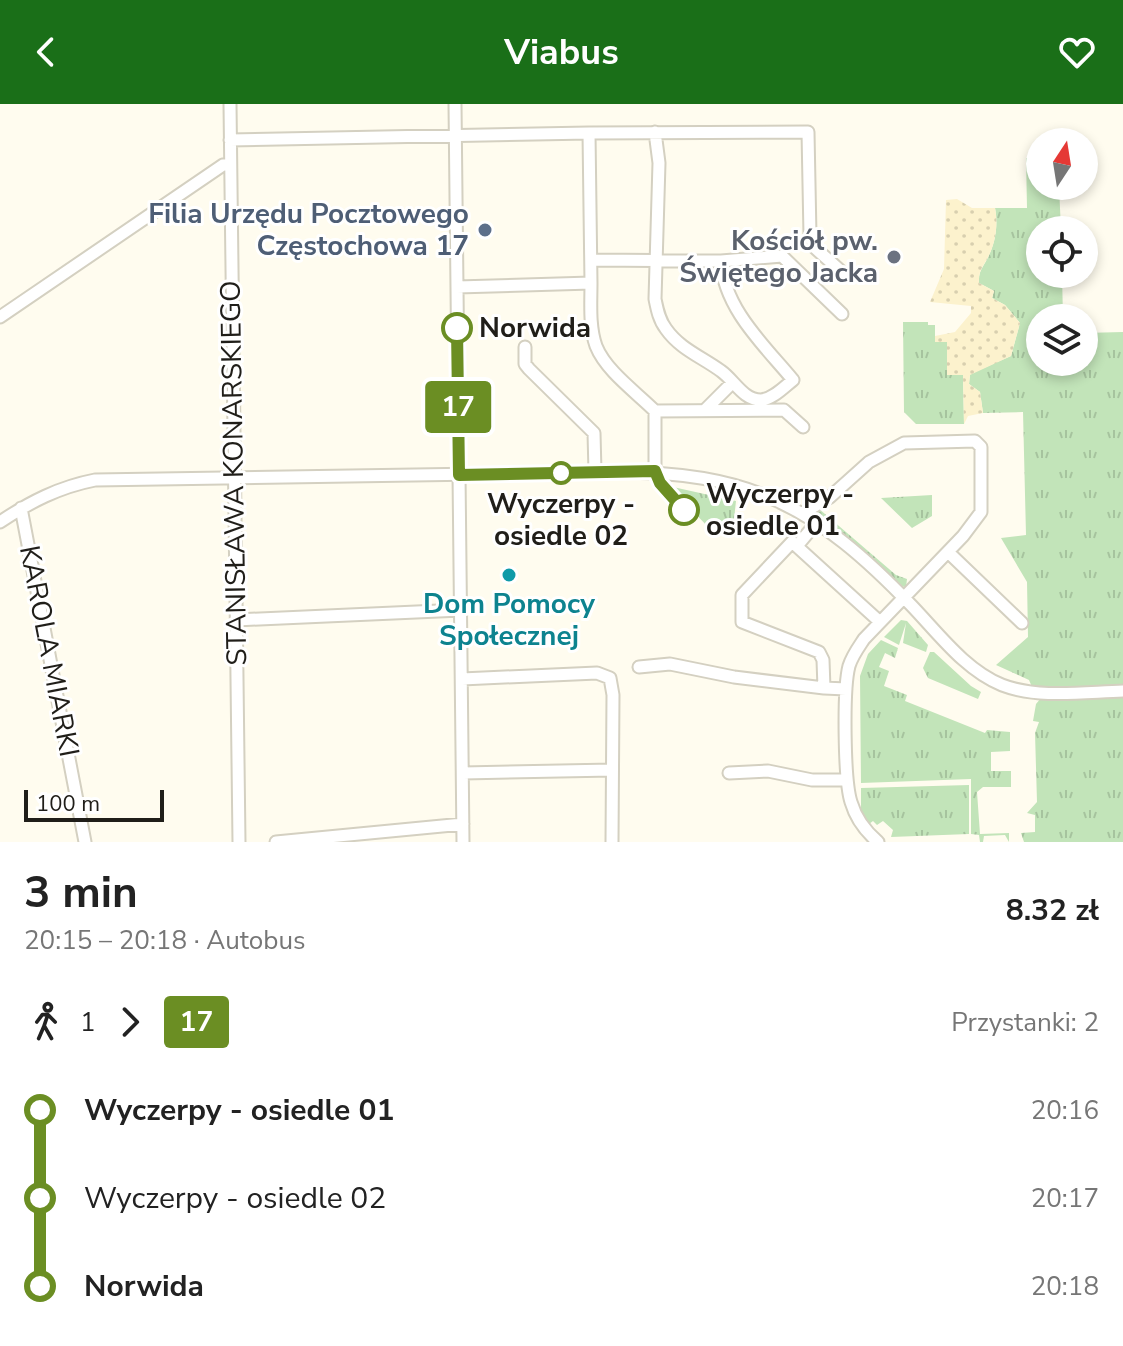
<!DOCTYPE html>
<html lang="pl">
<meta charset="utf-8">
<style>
body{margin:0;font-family:"Nunito Sans",sans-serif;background:#f6f6f6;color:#222;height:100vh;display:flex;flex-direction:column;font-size:30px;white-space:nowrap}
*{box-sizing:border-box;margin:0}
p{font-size:26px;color:#767676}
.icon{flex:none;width:44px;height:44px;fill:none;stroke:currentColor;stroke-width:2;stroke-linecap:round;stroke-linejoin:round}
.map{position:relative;height:738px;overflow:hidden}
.sheet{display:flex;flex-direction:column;background:#fff;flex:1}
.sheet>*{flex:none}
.badge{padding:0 16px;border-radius:6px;font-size:28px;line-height:52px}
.needle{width:52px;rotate:12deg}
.tools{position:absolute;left:1026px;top:24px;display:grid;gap:16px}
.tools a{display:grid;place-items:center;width:72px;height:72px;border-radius:50%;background:#fff;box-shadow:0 4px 12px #0003;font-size:40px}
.scale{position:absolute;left:24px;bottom:20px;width:140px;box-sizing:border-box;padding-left:8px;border:4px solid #201e19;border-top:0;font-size:22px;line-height:28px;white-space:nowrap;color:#201e19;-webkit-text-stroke:6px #fff;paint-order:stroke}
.map>.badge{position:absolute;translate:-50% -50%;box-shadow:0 0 0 4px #fff}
.legs{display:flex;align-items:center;gap:12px;height:88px;padding:0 24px;font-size:26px}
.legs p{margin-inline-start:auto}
.summary{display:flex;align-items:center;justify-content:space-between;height:136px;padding:0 24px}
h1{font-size:44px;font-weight:700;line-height:60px}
ul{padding:0 24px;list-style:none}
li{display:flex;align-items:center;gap:28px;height:88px;font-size:30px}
li i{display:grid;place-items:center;width:12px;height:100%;margin:0 10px;background:currentColor}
li i::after{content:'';width:20px;height:20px;margin:-10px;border:6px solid;border-radius:50%;background:#fff}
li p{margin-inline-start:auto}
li:first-child i{background:linear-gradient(#0000 50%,currentColor 0)}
li:last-child i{background:linear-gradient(currentColor 50%,#0000 0)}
header{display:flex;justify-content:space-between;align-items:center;height:104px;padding:0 24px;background:#1a6f18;color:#fff;font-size:36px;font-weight:700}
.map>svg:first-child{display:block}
.grass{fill:url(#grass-tufts)}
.sand{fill:url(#sand-dots)}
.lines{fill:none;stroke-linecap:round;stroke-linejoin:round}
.minor-casing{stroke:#d4d0c1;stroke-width:15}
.minor{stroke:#fff;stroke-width:11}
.line-1-casing{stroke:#fff;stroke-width:18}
.line-1{stroke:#6b8e23;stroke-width:12}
.service-dot{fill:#5c6f8a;stroke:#fff;stroke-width:3}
.worship-dot{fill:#6b7280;stroke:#fff;stroke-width:3}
.stop-1-dot{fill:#fff;stroke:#6b8e23;stroke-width:4}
.culture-dot{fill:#0f9aa8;stroke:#fff;stroke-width:3}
.labels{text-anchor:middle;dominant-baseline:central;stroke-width:6;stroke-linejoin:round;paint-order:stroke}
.service-label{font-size:28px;font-weight:bold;fill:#4e5e75;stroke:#fff;text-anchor:end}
.worship-label{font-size:28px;font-weight:bold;fill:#5b616d;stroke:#fff;text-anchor:end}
.stop-label{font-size:28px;font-weight:bold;fill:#201e19;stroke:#fff;text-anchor:start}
.street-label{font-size:28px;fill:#201e19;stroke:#fff}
.culture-label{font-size:28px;font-weight:bold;fill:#0d838f;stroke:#fff}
</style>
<header><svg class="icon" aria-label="back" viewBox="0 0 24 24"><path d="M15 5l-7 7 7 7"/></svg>Viabus<svg class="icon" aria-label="heart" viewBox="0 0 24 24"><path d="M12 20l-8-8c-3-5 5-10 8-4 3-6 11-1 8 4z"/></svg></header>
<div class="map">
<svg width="1123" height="738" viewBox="0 0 1123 738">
<defs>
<pattern id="grass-tufts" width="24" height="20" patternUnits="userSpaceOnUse" patternTransform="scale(2)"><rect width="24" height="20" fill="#c2e4b9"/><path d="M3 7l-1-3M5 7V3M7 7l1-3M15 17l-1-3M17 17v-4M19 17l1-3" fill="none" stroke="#a6c39e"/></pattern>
<pattern id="sand-dots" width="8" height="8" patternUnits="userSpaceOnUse" patternTransform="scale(2)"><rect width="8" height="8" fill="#fcf2cd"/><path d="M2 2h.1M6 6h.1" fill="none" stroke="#d8cfaf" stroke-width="1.8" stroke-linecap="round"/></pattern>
</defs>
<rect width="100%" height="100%" fill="#fffcef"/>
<path class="grass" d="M1040,53V82H1059L1061,126H1040V170H1062L1063,214H1040V258H1084V229L1123,228V738H1024L1021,729L1035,728V711L1027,709L1037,698L1035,629L1039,618L1033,617L1036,600L1041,594L1067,593V584L1032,583L1029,576L996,561L1028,533L1027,478L1001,434L1026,431L1023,308L983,309L980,288L969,280L970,270L1011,252L1020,219L1005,201L992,194L994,187L979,179C978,165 985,162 990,149C996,136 998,119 995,104H1027L1026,54Z
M903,218H928V221H935V237L947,238L963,271L964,320H916L904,308Z
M673,383L736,397L734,415L723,423H708L672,385Z
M932,391V412L912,424L881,394Z
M818,404L896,471L907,475L906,483L898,482L813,410Z
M901,516L907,517L928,541L926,548L903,539L906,519L899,541L884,533Z
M881,536L898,544L895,554L885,549L879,563L889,567L884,582L907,591L905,597L985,629L987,626L1010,628V647L991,648V667H1011V683H983L977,688L980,730L1009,729V738L1005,731L984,732L983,738H980L979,731L971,730V675L861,679L860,572L868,550Z
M930,548H934L971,582L981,588L978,595L928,574L923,564Z
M969,681V730L891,733L893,726L883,717L877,721L873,717L869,720L861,710V684Z"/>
<path class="sand" d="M957,95L972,104H995C998,119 996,136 990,149C985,161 978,165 979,179L994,187L992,194L1005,201L1020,219L1011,252L970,271L969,280L980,288L983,309L968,312L964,320L963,271H947V238H935V232L955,228L971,209V202L930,198L944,165L946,96Z"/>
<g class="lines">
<g class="minor-casing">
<path id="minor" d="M230,0L239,738
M455,0L463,738
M655,28L659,59L655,195C657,205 659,216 666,225C680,245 702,253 721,267C734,276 743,296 761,296C773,295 784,283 793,276C765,242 724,205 721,157
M230,36L589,29L808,28L810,132L815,144L842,168
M591,156L721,157L782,152L842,210
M591,179C591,199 589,222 596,242C606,267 636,288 655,307V367
M457,183L591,179L589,29
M0,213L223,61L230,60
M525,243V260L529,265L594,329L595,368
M705,306L732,279
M655,307L784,306L803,323
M21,404L85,738
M803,409L830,393L869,358L904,339L975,337L981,343V408L963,432L864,535C858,544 852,552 849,562C843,585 844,676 851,698C856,715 865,727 878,738
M0,418C30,398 59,383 95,376L611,368C750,367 816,402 911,501C938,529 965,566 1002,581C1038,595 1085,588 1123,587
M797,442L817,418
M948,448L1022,519
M236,516L461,506
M639,563L670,560L734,573L824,584L846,585
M462,575L597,569L610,574L613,591L612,738
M824,584L823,556L819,548L742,518V491L792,438L880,518
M463,669L612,666
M729,669L768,667L812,676H847
M276,738L463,720"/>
</g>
<use href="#minor" class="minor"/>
</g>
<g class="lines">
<g class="line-1-casing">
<path id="line-1" d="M457,224L459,371L655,367L660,379L684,406"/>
</g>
<use href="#line-1" class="line-1"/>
</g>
<circle class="service-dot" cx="485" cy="126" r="8"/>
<circle class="worship-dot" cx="894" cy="153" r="8"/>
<g class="stop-1-dot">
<circle cx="457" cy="224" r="14"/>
<circle cx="561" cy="369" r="10"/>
<circle cx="684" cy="406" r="14"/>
</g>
<circle class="culture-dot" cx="509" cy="471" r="8"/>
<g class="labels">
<g class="service-label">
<text x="469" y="110">Filia Urzędu Pocztowego<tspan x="469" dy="32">Częstochowa 17</tspan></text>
</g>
<g class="worship-label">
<text x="878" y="137">Kościół pw.<tspan x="878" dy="32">Świętego Jacka</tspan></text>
</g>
<g class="stop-label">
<text x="479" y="224">Norwida</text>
<text x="706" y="390">Wyczerpy -<tspan x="706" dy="32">osiedle 01</tspan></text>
<text x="561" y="400" text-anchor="middle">Wyczerpy -<tspan x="561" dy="32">osiedle 02</tspan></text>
</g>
<g class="street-label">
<text transform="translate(234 369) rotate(-91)">STANISŁAWA KONARSKIEGO</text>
<text transform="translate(49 547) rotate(79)">KAROLA MIARKI</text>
</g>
<g class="culture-label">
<text x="509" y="500">Dom Pomocy<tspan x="509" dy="32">Społecznej</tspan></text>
</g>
</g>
</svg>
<div class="tools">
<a><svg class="needle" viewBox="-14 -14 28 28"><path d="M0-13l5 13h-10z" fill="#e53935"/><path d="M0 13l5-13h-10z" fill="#767676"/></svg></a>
<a><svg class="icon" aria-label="locate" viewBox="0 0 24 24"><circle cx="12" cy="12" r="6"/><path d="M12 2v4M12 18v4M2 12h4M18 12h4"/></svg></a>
<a><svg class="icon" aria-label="layers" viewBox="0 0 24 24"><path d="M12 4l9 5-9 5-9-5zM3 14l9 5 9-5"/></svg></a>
</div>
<div class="scale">100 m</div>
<b class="badge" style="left:458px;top:303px;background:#6b8e23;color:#fff">17</b>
</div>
<section class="sheet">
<div class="summary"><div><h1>3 min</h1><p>20:15 – 20:18 · Autobus</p></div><b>8.32 zł</b></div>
<div class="legs"><svg class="icon" aria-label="walk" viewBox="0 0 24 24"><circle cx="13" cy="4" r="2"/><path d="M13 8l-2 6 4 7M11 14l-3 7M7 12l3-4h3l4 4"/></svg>1<svg class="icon" aria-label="forward" viewBox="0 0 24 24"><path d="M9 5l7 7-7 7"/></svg><b class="badge" style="background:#6b8e23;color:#fff">17</b><p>Przystanki: 2</p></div>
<ul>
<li><i style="color:#6b8e23"></i><b>Wyczerpy - osiedle 01</b><p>20:16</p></li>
<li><i style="color:#6b8e23"></i><span>Wyczerpy - osiedle 02</span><p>20:17</p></li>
<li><i style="color:#6b8e23"></i><b>Norwida</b><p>20:18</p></li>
</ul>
</section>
